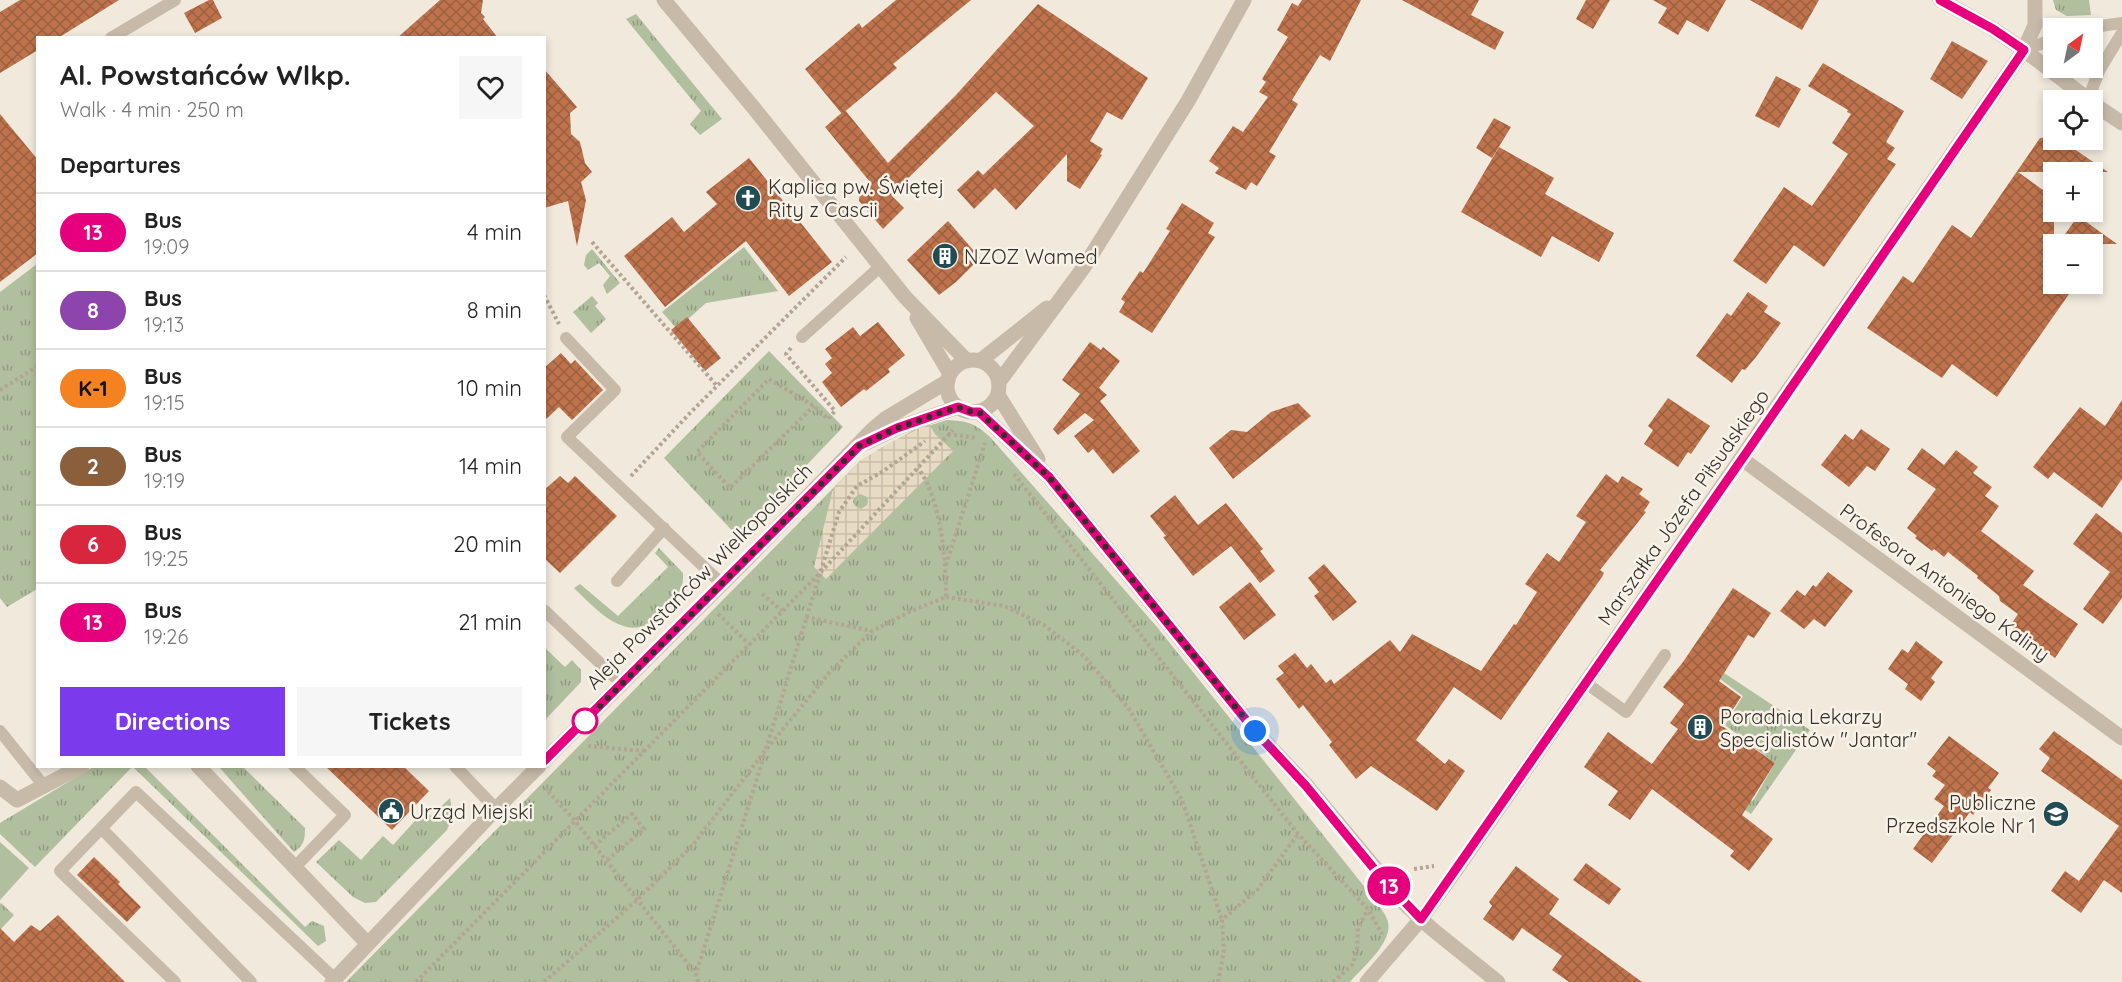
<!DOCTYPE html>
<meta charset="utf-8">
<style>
body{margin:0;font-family:Quicksand,sans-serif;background:#f6f6f6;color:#222;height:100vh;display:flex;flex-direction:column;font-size:22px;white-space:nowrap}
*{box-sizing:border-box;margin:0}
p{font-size:20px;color:#767676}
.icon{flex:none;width:33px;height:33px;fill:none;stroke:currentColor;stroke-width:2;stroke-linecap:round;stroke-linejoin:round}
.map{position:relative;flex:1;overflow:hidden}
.details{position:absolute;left:36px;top:36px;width:510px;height:732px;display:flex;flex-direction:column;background:#fff;border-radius:0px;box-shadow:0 3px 9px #0003}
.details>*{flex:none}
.badge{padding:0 12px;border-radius:20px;font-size:21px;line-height:39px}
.needle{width:39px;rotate:33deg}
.controls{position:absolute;left:2043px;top:18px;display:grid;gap:12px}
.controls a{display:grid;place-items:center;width:60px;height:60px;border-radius:0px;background:#fff;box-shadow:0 3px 9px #0003;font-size:30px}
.you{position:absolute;width:30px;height:30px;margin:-15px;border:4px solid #fff;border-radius:50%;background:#1a73e8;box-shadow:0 0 0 9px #1a73e833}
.map>.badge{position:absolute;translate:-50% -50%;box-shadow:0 0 0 3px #fff}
h2{padding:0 24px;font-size:22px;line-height:54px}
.round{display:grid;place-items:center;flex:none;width:63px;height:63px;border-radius:0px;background:#f6f6f6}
.head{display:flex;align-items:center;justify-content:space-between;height:102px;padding:0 24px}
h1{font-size:28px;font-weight:800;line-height:45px}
.action{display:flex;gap:12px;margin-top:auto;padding:12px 24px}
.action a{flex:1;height:69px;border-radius:0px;background:#7c3aed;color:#fff;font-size:24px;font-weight:800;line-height:69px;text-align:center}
.action a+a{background:#f6f6f6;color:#222}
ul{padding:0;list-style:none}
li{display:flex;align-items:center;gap:18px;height:78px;padding:0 24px;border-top:2px solid #e0e0e0}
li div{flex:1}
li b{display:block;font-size:22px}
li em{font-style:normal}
li .badge{min-width:66px;font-weight:700;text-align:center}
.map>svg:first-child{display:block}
.grass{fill:url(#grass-tufts)}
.garden{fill:#b0bf9d}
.plaza{fill:url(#plaza-grid);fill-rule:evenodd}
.building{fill:url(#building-cross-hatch)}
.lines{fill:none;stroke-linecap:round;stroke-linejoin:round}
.path{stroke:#b4a493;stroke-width:4;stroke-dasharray:3 3;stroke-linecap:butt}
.service{stroke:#c8baa9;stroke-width:12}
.minor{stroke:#c8baa9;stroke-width:15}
.tertiary{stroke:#c8baa9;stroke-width:15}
.line-casing{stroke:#fff;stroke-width:14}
.line{stroke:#e6007e;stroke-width:9}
.walk{stroke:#352e29;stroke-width:6;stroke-dasharray:0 10.8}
.stop-dot{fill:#fff;stroke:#e6007e;stroke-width:3}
.labels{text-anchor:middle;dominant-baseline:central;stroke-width:5;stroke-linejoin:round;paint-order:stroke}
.poi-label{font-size:20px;fill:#352e29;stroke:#f8f3e9;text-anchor:start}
.street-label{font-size:20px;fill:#352e29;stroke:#f8f3e9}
</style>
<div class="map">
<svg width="2122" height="982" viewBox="0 0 2122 982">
<defs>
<pattern id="grass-tufts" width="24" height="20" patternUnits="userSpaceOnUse" patternTransform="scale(1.5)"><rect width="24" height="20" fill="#b0bf9d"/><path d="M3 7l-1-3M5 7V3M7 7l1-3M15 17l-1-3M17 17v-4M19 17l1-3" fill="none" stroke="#909c80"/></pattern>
<pattern id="plaza-grid" width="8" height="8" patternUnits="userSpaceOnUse" patternTransform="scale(1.5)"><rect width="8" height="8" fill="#e8dbc4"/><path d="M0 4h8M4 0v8" fill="none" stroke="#c8bca8"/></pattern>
<pattern id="building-cross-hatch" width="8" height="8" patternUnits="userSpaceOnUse" patternTransform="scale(1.5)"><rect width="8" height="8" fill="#be734d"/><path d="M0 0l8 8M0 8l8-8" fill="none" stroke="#9b5f40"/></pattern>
</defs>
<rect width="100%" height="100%" fill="#f0e9dc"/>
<path class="grass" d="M2053,0H2089L2091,15L2067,16L2056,10Z
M636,14L722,119L700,135L690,124L701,111L626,19Z
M744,247L778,291L706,303L677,329L662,312Z
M592,249L620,283L607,294L603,285L610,276L599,263L588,270L584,265L586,255Z
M37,264V589L7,607L0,598V292Z
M592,296L598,303L595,306L606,319L591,333L573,312Z
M769,351L843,427L738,537L664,458Z
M947,420C968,421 975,423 991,438L1157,627L1371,895C1376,903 1384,911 1387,919C1396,940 1363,967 1350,982H346L860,461L912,431Z
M659,548L683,573C684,589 677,598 667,610C631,649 602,615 574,588L580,584L618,616L668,567L655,553Z
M544,647L565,667L572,660L581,670V682L545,720Z
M1712,665L1810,730L1751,814L1739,806L1744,797L1753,801L1775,763L1725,725L1743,696L1708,670Z
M93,767H132L35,867L0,834V823Z
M133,767H145L305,927L312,921L324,926L326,941L318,946Z
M219,767H243L305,828C305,840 304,845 294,852Z
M450,798L453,816L447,830L376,902L365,903L353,897L316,862L339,840L361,860L383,836L393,845L425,810L431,816Z
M1,903L14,915L0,930V904Z"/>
<path class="garden" d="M0,842L29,868L0,900Z"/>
<path class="plaza" d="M929,424L935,434L953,451L826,579L814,567L833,489L860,461L887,444ZM860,494L867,497L868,501L867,505L861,509L855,506L853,502L854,498Z"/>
<path class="building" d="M20,0H119L58,38H38V50L0,73V12Z
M209,0H213L222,18L195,33L184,13Z
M440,0H483L481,13L485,17L483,19L498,38H397Z
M896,0H971L893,64L897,68L842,114L805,69L859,23L862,28Z
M1302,0H1361L1330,61L1320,55L1292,100L1298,104L1269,152L1276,156L1257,186L1251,182L1246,190L1215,173L1219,168L1209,161L1233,126L1243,132L1268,97L1259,92L1266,82L1262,79L1288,37L1277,30L1292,3L1298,6Z
M1402,0H1479L1471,15L1504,32L1495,50Z
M1586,0H1610L1593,29L1576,19Z
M1653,0H1726L1708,32L1687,20L1678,35L1658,23L1667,8Z
M1750,0H1819L1802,30Z
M1038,4L1148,78L1122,120L1107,112L1090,141L1103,149L1100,154L1102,155L1080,189L1067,181V154L1016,210L995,188L974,209L957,190L978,170L983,175L1034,126L996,92L891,195L904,208L883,229L859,201L860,191L870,182L825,127L845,110L888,163L956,95Z
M1952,41L1988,61L1962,99L1930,79Z
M1823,63L1904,111L1886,142L1895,148L1887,159L1896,164L1824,267L1794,245L1766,284L1733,261L1784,187L1812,206L1848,154L1832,143L1851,114L1847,112L1848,110L1808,86Z
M544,69L577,107L570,113L571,134L580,142L585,163L592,172L581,182L586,200L577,246L568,201L544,208Z
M1776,76L1801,89L1779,128L1755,116Z
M0,114L38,160V253L0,282Z
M1494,118L1511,127L1492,158L1476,148Z
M2054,136V140H2061L2108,172H2018L2054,198V284H2076L1997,397L1952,364L1942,378L1867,328L1903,276L1913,283L1952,225L1971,238L2040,138Z
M1499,147L1554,178L1545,194L1614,233L1599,262L1552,236L1541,257L1461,212Z
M749,158L832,262L789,296L746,241L665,307L624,256L672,217L684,232L717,204L706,192Z
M1182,203L1214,223L1208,233L1215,237L1152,333L1119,312L1125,302L1121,299L1140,271L1143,273L1170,231L1166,229Z
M2078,216L2117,244H2058Z
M948,221L980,258L956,282L939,295L907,260Z
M1748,292L1768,306L1764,312L1781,323L1756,357L1745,370L1742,369L1732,383L1696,356L1727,313L1731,316Z
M687,317L721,358L705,371L671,330Z
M878,322L905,355L888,369L890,372L866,391L864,389L841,407L822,382L832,373L825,364L832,358L825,349L853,327L860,336Z
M1090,342L1101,350L1103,347L1120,361L1099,388L1107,395L1100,401L1140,451L1113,474L1093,449L1088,453L1074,436L1094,420L1085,413L1058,435L1053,429L1080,394L1062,380Z
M561,353L571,364L575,360L603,390L572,420L559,407L544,421V368Z
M1668,398L1710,426L1691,454L1688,452L1678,467L1644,444L1653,430L1648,426Z
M2122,400V479L2102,508L2054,472L2048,479L2033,467L2080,407L2105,426Z
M1298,403L1311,416L1233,479L1209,448L1231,430L1247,432L1271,412Z
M1861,429L1890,449L1875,471L1867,466L1849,487L1821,465L1845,434L1853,440Z
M1922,448L1944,465L1956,450L1978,467L1973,473L1992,487L1985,496L1999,506L1981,531L2034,571L2023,585L2078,624L2055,658L2010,626L2018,614L2000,601L1999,596L1977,578L1978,576L1948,552L1944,557L1934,549L1932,551L1915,538L1917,536L1907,528L1936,489L1907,469Z
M1606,474L1618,483L1622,476L1643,489L1639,494L1650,502L1644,511L1646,512L1600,570L1604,573L1602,577L1501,720L1454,687L1416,740L1445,764L1449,759L1465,771L1437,811L1371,766L1356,779L1329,745L1332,742L1303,705L1299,709L1276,679L1284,673L1278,666L1295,653L1307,668L1311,664L1326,683L1331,679L1334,684L1390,640L1400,652L1412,634L1481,671L1514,624L1516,625L1537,592L1525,584L1547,553L1559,562L1586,522L1576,516Z
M560,476L568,483L575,476L617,516L560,573L544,558V490Z
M1175,495L1198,525L1226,503L1263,549L1260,551L1275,571L1260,583L1231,546L1193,576L1163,537L1166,536L1150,516Z
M2096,513L2122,533V598L2103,624L2083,609L2110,572L2073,544Z
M1324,564L1357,602L1333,621L1314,596L1319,592L1308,578Z
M1828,572L1853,591L1825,627L1814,619L1804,629L1780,611L1797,590L1805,596L1813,585L1816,587Z
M1250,582L1276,615L1244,640L1219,607Z
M1733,588L1771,613L1754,638L1748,635L1719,681L1741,697L1722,726L1775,763L1742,815L1773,839L1749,871L1730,856L1734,851L1652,789L1630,820L1608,805L1618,791L1584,767L1608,732L1652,764L1678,729L1670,723L1684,704L1663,687L1683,662Z
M1916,641L1943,662L1931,678L1935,682L1921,701L1905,689L1908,684L1888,669L1902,649L1908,653Z
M2054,731L2122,780V893L2104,880L2081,913L2051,891L2065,871L2079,881L2119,826L2041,771L2050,758L2039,749Z
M1949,736L1999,773L1988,788L1991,790L1973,815L1970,812L1932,863L1913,849L1944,806L1934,799L1945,785L1932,776L1936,771L1927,764Z
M325,766H403L429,791L392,830Z
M94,857L120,882L118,884L141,907L127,922L77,875Z
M1586,863L1621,889L1609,905L1573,880Z
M1516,866L1559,899L1549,914L1642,982H1569L1552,970L1562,956L1522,928L1513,941L1483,919L1492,906L1489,902Z
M58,915L125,982H0V928L14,942L31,925L40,931Z"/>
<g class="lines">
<path class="path" d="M592,242L717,386
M544,295L559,324
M791,348L786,354L835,411L828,419L814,406L769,379L697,452L730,488L814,406
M0,390L38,366
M948,434L977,438
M1014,474L1298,834L1368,909L1382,934
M631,476L691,412L846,257
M946,565L985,443
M762,594L782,611
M946,597L1004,606L1044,625L1084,656L1129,709L1182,800L1222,920
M718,614L750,645
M806,617L872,631
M588,746L644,751
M766,749L839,512L857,486L882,472L925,441
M548,787L546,789L575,821L696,974
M594,846L632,814L644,829L606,861
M1414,869L1434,866
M416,982L820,573L953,430
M544,982L637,900L692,846L765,751L829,673L872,631L911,611L946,597C946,560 941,498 918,468
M698,982L696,974L764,756
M1218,982L1224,951L1222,920L1258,889L1298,834
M1333,982L1353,964L1357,950L1358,928L1368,909"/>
<path class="service" d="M2086,28L2122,23
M111,38L175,0
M2024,50L2054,39
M2088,99L2100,69L2122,33
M802,337L881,266
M566,338L615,390L567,437L722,584
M617,581L664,528
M544,610L622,684
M1586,683L1626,712L1665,655
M0,731L44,786
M294,766L345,815L295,867
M455,766L496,809
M101,828L251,982
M175,982L60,871L136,792L335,979"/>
<path class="minor" d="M664,0L753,107L905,297L967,361
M1940,0L1993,29L2024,50
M917,318L950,374
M947 386a26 26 0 1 1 52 0a26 26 0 1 1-52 0Z
M980,361L1047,308
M999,382L1084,267L1188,101L1244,0
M998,395L1038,459
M979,412L1049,477L1255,731L1307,786L1406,905L1432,929L1498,982
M866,443L897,428L958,407
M1742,459L2122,738
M544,761L749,557L872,430L885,419L948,381
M198,766L368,944
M0,787L17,800L82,766
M332,982L496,809L539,766"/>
<path class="tertiary" d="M2024,50L2089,100
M2092,103L2122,123
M1367,982L1421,919L1458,867L2024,50L2035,25V0"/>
</g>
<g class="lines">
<g class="line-casing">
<path id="line" d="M544,761L859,446L897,428L958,407L972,412H979L1049,477L1255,731L1306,786L1380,876L1421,919L1742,459L2024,50L1993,29L1940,0"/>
</g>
<use href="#line" class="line"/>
<path class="walk" d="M585,721L859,446L897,428L958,407L972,412H979L1049,477L1255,731"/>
</g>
<defs>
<g id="church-disc" transform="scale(1.35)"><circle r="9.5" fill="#214c54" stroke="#f8f3e9"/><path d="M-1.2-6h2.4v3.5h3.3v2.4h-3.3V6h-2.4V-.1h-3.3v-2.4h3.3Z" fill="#fff"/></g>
<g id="building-disc" transform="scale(1.35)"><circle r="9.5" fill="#214c54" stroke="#f8f3e9"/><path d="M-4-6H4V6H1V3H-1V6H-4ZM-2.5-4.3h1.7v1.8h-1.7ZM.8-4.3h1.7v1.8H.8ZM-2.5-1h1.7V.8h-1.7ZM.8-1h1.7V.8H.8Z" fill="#fff"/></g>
<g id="civic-disc" transform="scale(1.35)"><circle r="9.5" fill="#214c54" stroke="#f8f3e9"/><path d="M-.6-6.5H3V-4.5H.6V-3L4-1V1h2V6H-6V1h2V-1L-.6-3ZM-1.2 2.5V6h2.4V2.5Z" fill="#fff"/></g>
<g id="school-disc" transform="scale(1.35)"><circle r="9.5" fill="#214c54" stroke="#f8f3e9"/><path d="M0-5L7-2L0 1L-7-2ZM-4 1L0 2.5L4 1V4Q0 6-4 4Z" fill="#fff"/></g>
</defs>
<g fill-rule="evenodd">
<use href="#church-disc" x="748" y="198"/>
<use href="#building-disc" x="945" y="256"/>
<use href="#building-disc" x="1700" y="727"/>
<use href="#civic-disc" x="391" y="811"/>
<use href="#school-disc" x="2056" y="814"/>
</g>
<circle class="stop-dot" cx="585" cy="721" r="12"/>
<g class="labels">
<g class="poi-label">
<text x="768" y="186">Kaplica pw. Świętej<tspan x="768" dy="23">Rity z Cascii</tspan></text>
<text x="964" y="256">NZOZ Wamed</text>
<text x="1720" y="716">Poradnia Lekarzy<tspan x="1720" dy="23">Specjalistów "Jantar"</tspan></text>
<text x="2036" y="802" text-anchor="end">Publiczne<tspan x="2036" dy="23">Przedszkole Nr 1</tspan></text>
<text x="410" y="811">Urząd Miejski</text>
</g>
<g class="street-label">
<text transform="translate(1683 507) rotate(-55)">Marszałka Józefa Piłsudskiego</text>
<text transform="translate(699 576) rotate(-45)">Aleja Powstańców Wielkopolskich</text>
<text transform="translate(1945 582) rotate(36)">Profesora Antoniego Kaliny</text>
</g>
</g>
</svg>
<div class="controls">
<a><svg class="needle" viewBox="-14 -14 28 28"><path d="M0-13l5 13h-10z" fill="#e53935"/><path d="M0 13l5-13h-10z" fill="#767676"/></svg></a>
<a><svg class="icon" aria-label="locate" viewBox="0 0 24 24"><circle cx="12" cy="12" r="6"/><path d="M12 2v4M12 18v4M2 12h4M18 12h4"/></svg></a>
<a>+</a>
<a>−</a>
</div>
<div class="you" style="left:1255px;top:731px"></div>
<b class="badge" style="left:1389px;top:886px;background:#e6007e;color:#fff">13</b>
<section class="details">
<div class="head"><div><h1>Al. Powstańców Wlkp.</h1><p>Walk · 4 min · 250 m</p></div><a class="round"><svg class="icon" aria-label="heart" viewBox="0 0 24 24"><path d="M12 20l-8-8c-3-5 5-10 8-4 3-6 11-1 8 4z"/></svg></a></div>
<h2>Departures</h2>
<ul>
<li><span class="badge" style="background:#e6007e;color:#fff">13</span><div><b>Bus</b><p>19:09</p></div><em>4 min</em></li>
<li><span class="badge" style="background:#8e44ad;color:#fff">8</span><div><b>Bus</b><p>19:13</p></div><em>8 min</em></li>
<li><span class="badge" style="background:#f58220;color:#111">K-1</span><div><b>Bus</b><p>19:15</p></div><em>10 min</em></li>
<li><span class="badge" style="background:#8b5e3c;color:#fff">2</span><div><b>Bus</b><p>19:19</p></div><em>14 min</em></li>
<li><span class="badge" style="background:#d7263d;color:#fff">6</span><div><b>Bus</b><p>19:25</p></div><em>20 min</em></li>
<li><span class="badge" style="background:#e6007e;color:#fff">13</span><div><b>Bus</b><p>19:26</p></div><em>21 min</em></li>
</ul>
<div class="action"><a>Directions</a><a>Tickets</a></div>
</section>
</div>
